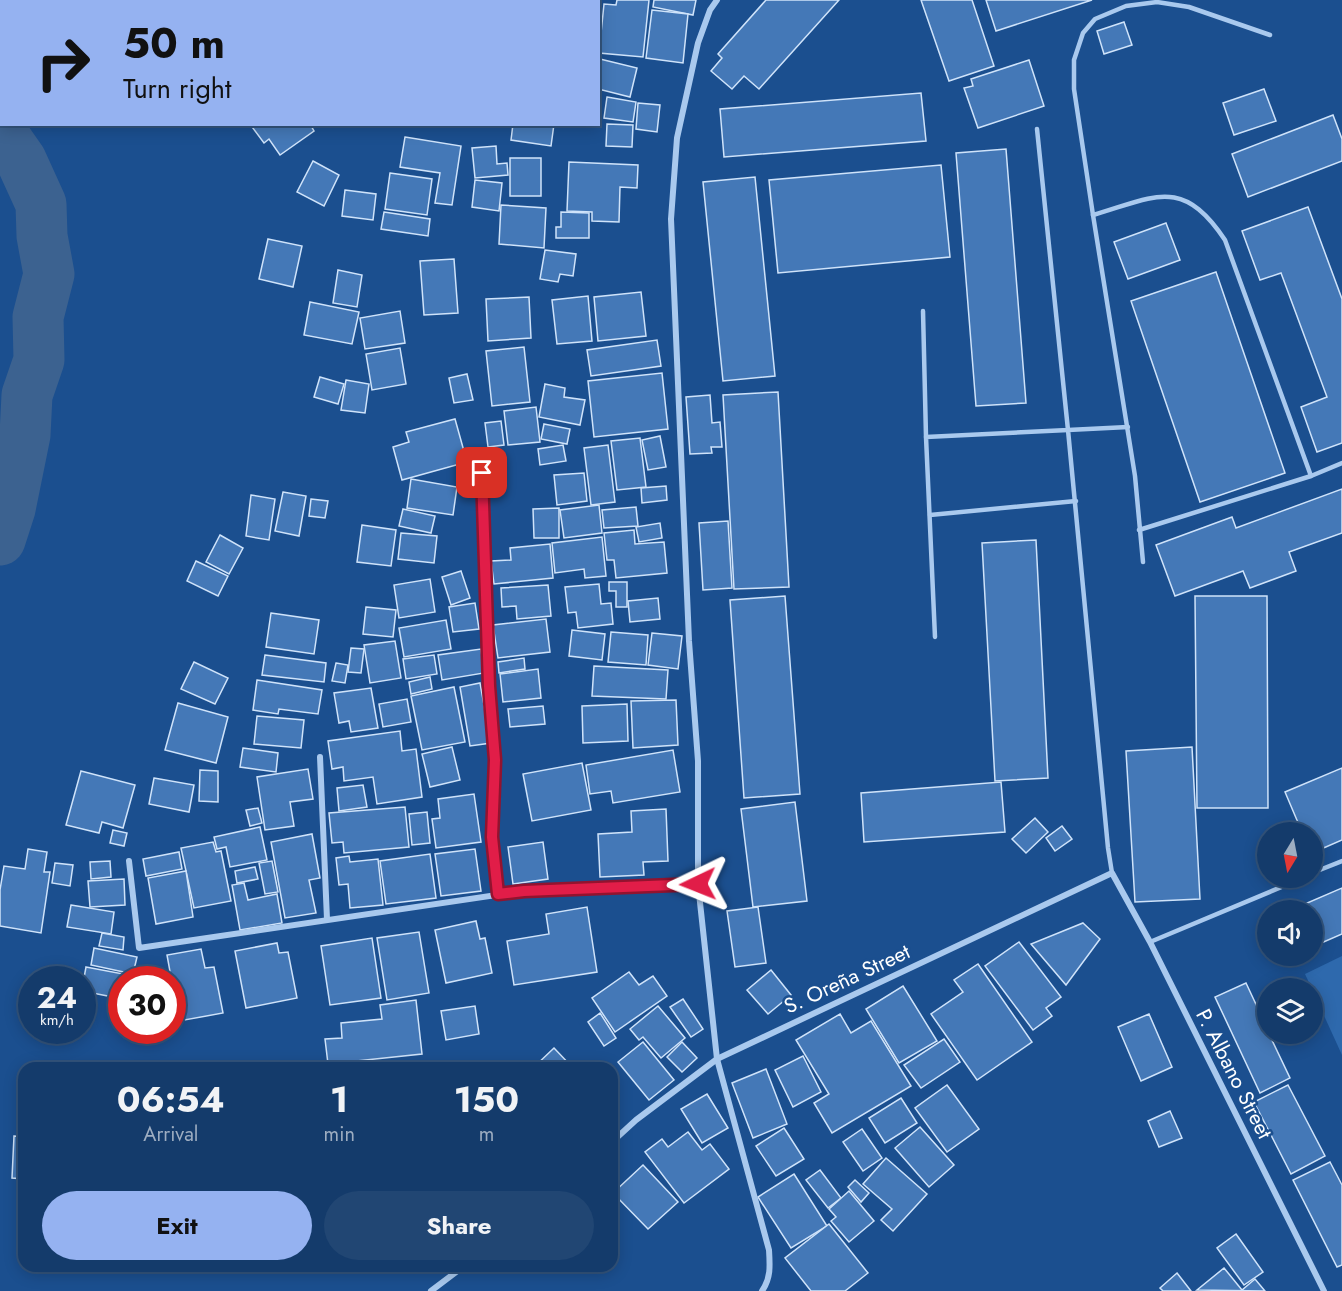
<!DOCTYPE html>
<meta charset="utf-8">
<style>
:root{--surface:#143b6b;--page:#214673;--text:#f1f3f6;--muted:#9dadc1;--line:#33557e;--accent:#95b2f1}
body{margin:0;font-family:Jost,sans-serif;background:var(--page);color:var(--text);height:100vh;display:flex;flex-direction:column;font-size:22px;white-space:nowrap}
*{box-sizing:border-box;margin:0}
p{font-size:20px;color:var(--muted)}
.icon{flex:none;width:33px;height:33px;fill:none;stroke:currentColor;stroke-width:2;stroke-linecap:round;stroke-linejoin:round}
.map{position:relative;flex:1;overflow:hidden}
.details{position:absolute;left:18px;top:1062px;width:600px;height:210px;display:flex;flex-direction:column;background:var(--surface);border-radius:18px;box-shadow:0 3px 15px #0003,0 0 0 2px var(--line)}
.details>*{flex:none}
.guide{position:absolute;left:0px;top:0px;width:600px;height:126px;box-shadow:0 3px 15px #0003,0 0 0 2px var(--line);background:#95b2f1;color:#111;overflow:hidden}
.needle{width:39px;rotate:190deg}
.fabs{position:absolute;left:1257px;top:822px;display:grid;gap:12px}
.fabs a{display:grid;place-items:center;width:66px;height:66px;border-radius:50%;background:var(--surface);box-shadow:0 3px 15px #0003,0 0 0 2px var(--line);font-size:30px}
.speed{position:absolute;left:18px;top:966px;display:flex;gap:12px;font-size:30px;font-weight:700;text-align:center}
.speed>*{display:grid;place-content:center;width:78px;height:78px;border-radius:50%;background:var(--surface);box-shadow:0 3px 15px #0003,0 0 0 2px var(--line);line-height:1}
.speed small{font-size:15px;font-weight:400}
.speed .limit{border:9px solid #d22;background:#fff;color:#111}
.pin{position:absolute;display:grid;place-items:center;width:51px;height:51px;color:#fff;margin:-26px;border-radius:12px;box-shadow:0 3px 9px #0006}
.me{position:absolute;width:66px;margin:-33px;rotate:268deg;stroke-linejoin:round;filter:drop-shadow(0 0 4px #0008)}
.turn{display:flex;align-items:center;gap:21px;height:126px;padding:0 24px;font-size:27px}
.turn .icon{width:78px;height:78px;stroke-width:2.5}
.turn b{display:block;font-size:42px;line-height:51px}
.eta{display:flex;justify-content:space-evenly;align-items:center;height:102px;text-align:center}
.eta b{font-size:36px;font-weight:700;line-height:42px}
.action{display:flex;gap:12px;margin-top:auto;padding:12px 24px}
.action a{flex:1;height:69px;border-radius:36px;background:var(--accent);color:#111;font-size:24px;font-weight:700;line-height:69px;text-align:center}
.action a+a{background:var(--page);color:var(--text)}
.map>svg:first-child{display:block}
.green{fill:#2e69ad}
.lines{fill:none;stroke-linecap:round;stroke-linejoin:round}
.river{stroke:#3c6290;stroke-width:51}
.building{fill:#4478b7;stroke:#cfe3fa;stroke-width:1.5}
.lane{stroke:#a9c9ee;stroke-width:4.5}
.street{stroke:#a9c9ee;stroke-width:6}
.route-casing{stroke:#92132f;stroke-width:15}
.route{stroke:#e11d48;stroke-width:10}
.labels{text-anchor:middle;dominant-baseline:central;stroke-width:5;stroke-linejoin:round;paint-order:stroke}
.street-label{font-size:21px;fill:#fff;stroke:#1b4f8f}
</style>
<div class="map">
<svg width="1342" height="1291" viewBox="0 0 1342 1291">
<rect width="100%" height="100%" fill="#1b4f8f"/>
<!-- green -->
<polygon class="green" points="1342,956 1342,1055 1305,974"/>
<g class="lines">
<!-- river -->
<polyline class="river" points="0,130 21,160 41,204 42,236 49,274 38,317 39,360 27,395 25,435 10,509 0,540"/>
</g>
<!-- building -->
<g class="building">
<polygon points="617,0 649,0 643,57 599,53 604,4 616,5"/>
<polygon points="654,0 696,0 693,15 653,7"/>
<polygon points="766,0 839,0 759,89 744,76 732,89 711,71 722,58 718,54"/>
<polygon points="921,0 972,0 994,66 949,81"/>
<polygon points="986,0 1092,0 996,31"/>
<polygon points="652,10 688,14 683,63 646,58"/>
<polygon points="1124,22 1132,45 1104,54 1097,31"/>
<polygon points="600,59 637,68 630,97 598,89"/>
<polygon points="1029,60 1044,106 978,128 964,88 973,86 971,79"/>
<polygon points="1264,89 1276,121 1234,135 1223,103"/>
<polygon points="921,93 926,141 724,157 720,109"/>
<polygon points="607,97 636,102 633,122 604,118"/>
<polygon points="638,103 660,105 657,132 636,129"/>
<polygon points="1333,115 1342,139 1342,161 1248,197 1232,154"/>
<polygon points="250,124 310,124 314,131 280,155 269,139 264,143"/>
<polygon points="513,124 554,124 551,146 511,140"/>
<polygon points="607,124 633,125 632,147 606,146"/>
<polygon points="405,137 461,146 452,205 435,203 440,173 400,167"/>
<polygon points="496,146 497,164 507,163 508,175 475,178 472,148"/>
<polygon points="1006,149 1026,403 976,406 956,153"/>
<rect x="510" y="158" width="31" height="38"/>
<polygon points="313,161 339,175 324,206 297,192"/>
<polygon points="569,162 638,165 637,188 620,187 619,222 592,221 592,212 567,211"/>
<polygon points="941,165 950,257 778,273 769,180"/>
<polygon points="390,173 432,179 427,215 385,209"/>
<polygon points="755,177 775,376 723,381 703,182"/>
<polygon points="475,180 502,183 499,211 472,207"/>
<polygon points="345,190 376,194 373,220 342,216"/>
<polygon points="501,205 546,208 544,248 499,244"/>
<polygon points="1308,207 1342,299 1342,443 1317,452 1301,407 1327,397 1281,273 1260,280 1242,231"/>
<polygon points="384,212 430,219 428,236 381,229"/>
<polygon points="561,212 589,213 589,238 556,238 556,227 561,227"/>
<polygon points="1166,223 1180,260 1128,279 1114,242"/>
<polygon points="268,239 302,246 293,287 259,279"/>
<polygon points="545,250 576,254 573,276 560,274 558,282 540,279"/>
<polygon points="454,259 458,313 424,315 420,261"/>
<polygon points="338,270 362,275 357,307 333,303"/>
<polygon points="1216,272 1285,473 1200,502 1131,301"/>
<polygon points="641,292 646,336 598,341 594,297"/>
<polygon points="588,296 592,341 557,344 552,300"/>
<polygon points="529,297 531,338 488,341 486,299"/>
<polygon points="310,302 359,312 352,344 304,335"/>
<polygon points="400,311 405,343 365,349 360,318"/>
<polygon points="657,340 661,366 591,376 587,350"/>
<polygon points="524,347 530,402 492,406 486,351"/>
<polygon points="400,348 406,384 372,390 366,354"/>
<polygon points="662,373 668,429 594,437 588,381"/>
<polygon points="467,374 473,400 454,403 449,378"/>
<polygon points="320,377 344,384 338,404 314,397"/>
<polygon points="346,380 369,384 365,413 341,410"/>
<polygon points="545,384 565,388 564,397 585,400 580,425 539,417"/>
<polygon points="778,392 789,587 734,589 723,395"/>
<polygon points="710,395 712,423 720,422 722,447 711,447 712,453 690,454 686,397"/>
<polygon points="536,407 540,442 508,445 504,411"/>
<polygon points="455,419 467,462 402,480 393,447 409,442 406,432"/>
<polygon points="501,421 504,445 488,447 485,423"/>
<polygon points="544,424 570,429 567,444 541,439"/>
<polygon points="660,436 666,467 648,470 642,440"/>
<polygon points="640,438 646,487 617,490 611,441"/>
<polygon points="563,445 566,461 540,465 538,449"/>
<polygon points="608,445 615,502 591,505 584,448"/>
<polygon points="584,473 587,501 557,505 554,475"/>
<polygon points="411,479 457,487 453,515 407,508"/>
<polygon points="666,486 667,500 642,503 641,488"/>
<polygon points="1342,489 1342,533 1289,552 1296,571 1250,588 1243,571 1175,596 1156,545 1232,517 1236,528"/>
<polygon points="283,492 306,496 299,536 275,531"/>
<polygon points="251,495 275,499 269,540 246,536"/>
<polygon points="311,499 328,501 325,518 309,516"/>
<polygon points="599,505 602,533 564,538 560,510"/>
<polygon points="636,507 638,526 604,528 602,510"/>
<polygon points="559,508 559,538 534,538 533,509"/>
<polygon points="403,509 435,516 431,533 399,526"/>
<polygon points="728,521 732,588 703,590 699,523"/>
<polygon points="660,523 662,538 639,542 636,527"/>
<polygon points="362,525 396,530 391,566 357,562"/>
<polygon points="634,530 635,544 664,542 667,573 616,578 614,560 607,560 604,533"/>
<polygon points="401,533 437,536 434,563 398,559"/>
<polygon points="220,535 243,548 229,574 206,562"/>
<polygon points="602,537 606,576 585,578 584,569 555,573 552,543"/>
<polygon points="1036,540 1048,778 995,781 982,543"/>
<polygon points="550,544 553,578 494,584 491,561 511,560 510,548"/>
<polygon points="196,561 228,576 218,596 187,581"/>
<polygon points="461,571 470,598 451,605 442,577"/>
<polygon points="430,579 435,612 399,618 394,585"/>
<polygon points="609,582 627,582 627,607 616,607 616,591 609,591"/>
<polygon points="599,584 601,604 611,603 613,624 578,628 576,612 568,613 565,587"/>
<polygon points="548,585 551,616 517,619 516,606 502,607 501,588"/>
<polygon points="785,596 800,794 744,798 730,600"/>
<polygon points="1195,596 1267,596 1268,808 1197,808"/>
<polygon points="658,598 660,619 630,622 628,601"/>
<polygon points="475,603 479,629 453,632 449,607"/>
<polygon points="366,607 396,610 393,637 363,634"/>
<polygon points="271,613 319,620 314,654 266,647"/>
<polygon points="546,619 550,652 498,658 493,625"/>
<polygon points="446,620 451,649 404,657 399,628"/>
<polygon points="572,630 605,634 602,660 569,656"/>
<polygon points="611,632 648,635 646,665 608,662"/>
<polygon points="652,633 682,636 678,669 648,665"/>
<polygon points="395,641 401,678 370,683 364,645"/>
<polygon points="351,648 364,649 361,673 348,672"/>
<polygon points="481,649 484,673 442,680 438,655"/>
<polygon points="265,655 326,663 324,682 262,675"/>
<polygon points="434,655 437,674 406,679 403,659"/>
<polygon points="524,658 525,669 499,673 498,662"/>
<polygon points="194,662 228,678 215,704 181,689"/>
<polygon points="336,663 348,665 345,683 332,681"/>
<polygon points="594,666 668,670 666,699 592,696"/>
<polygon points="538,669 541,698 503,702 500,674"/>
<polygon points="430,677 432,689 411,694 409,682"/>
<polygon points="257,680 322,690 318,714 279,709 278,714 253,710"/>
<polygon points="480,683 491,743 470,746 460,687"/>
<polygon points="454,687 465,742 422,750 411,696"/>
<polygon points="371,688 378,728 351,732 349,721 339,723 334,693"/>
<polygon points="407,699 411,722 383,727 379,704"/>
<polygon points="676,700 678,745 633,748 631,701"/>
<polygon points="178,703 228,717 216,763 165,750"/>
<polygon points="627,704 628,741 583,743 582,706"/>
<polygon points="543,706 545,724 510,727 508,709"/>
<polygon points="257,716 304,720 301,748 254,744"/>
<polygon points="400,731 402,751 416,749 422,797 377,804 373,777 344,781 343,767 332,769 328,741"/>
<polygon points="452,747 460,780 430,787 422,754"/>
<polygon points="1192,747 1200,899 1135,902 1126,751"/>
<polygon points="243,748 278,753 276,772 240,767"/>
<polygon points="673,750 680,792 613,803 611,791 590,794 586,765"/>
<polygon points="582,763 591,810 532,821 523,774"/>
<polygon points="1342,768 1342,840 1312,853 1312,832 1302,832 1285,792"/>
<polygon points="308,769 313,799 290,802 294,826 265,830 257,777"/>
<polygon points="200,770 218,771 218,802 199,801"/>
<polygon points="81,771 135,785 123,828 102,822 99,833 66,825"/>
<polygon points="154,778 194,785 189,812 149,804"/>
<polygon points="1001,782 1005,832 864,842 861,793"/>
<polygon points="363,785 367,807 339,811 337,788"/>
<polygon points="474,794 481,842 436,848 432,819 440,818 438,799"/>
<polygon points="795,802 807,901 753,907 741,809"/>
<polygon points="405,807 409,847 344,853 343,842 332,843 329,813"/>
<polygon points="258,808 262,823 250,826 246,810"/>
<polygon points="666,809 668,861 643,862 644,875 600,877 598,834 632,832 631,811"/>
<polygon points="427,812 430,843 412,845 409,814"/>
<polygon points="1035,818 1048,832 1026,853 1012,839"/>
<polygon points="1062,826 1072,839 1055,851 1046,838"/>
<polygon points="260,827 267,860 230,867 226,847 217,849 214,837"/>
<polygon points="113,830 127,833 124,846 110,843"/>
<polygon points="312,834 320,878 309,880 316,913 285,918 271,842"/>
<polygon points="213,842 216,852 221,851 231,901 194,908 181,848"/>
<polygon points="543,842 548,879 513,884 508,847"/>
<polygon points="28,849 47,852 44,872 50,872 41,933 0,926 0,890 4,866 25,869"/>
<polygon points="475,849 481,891 441,896 435,854"/>
<polygon points="179,852 182,869 146,876 143,859"/>
<polygon points="430,854 436,898 386,904 380,861"/>
<polygon points="349,856 350,862 378,859 383,905 350,908 348,884 339,885 336,858"/>
<polygon points="110,861 111,877 91,879 90,862"/>
<polygon points="272,861 278,892 265,894 259,863"/>
<polygon points="55,863 73,865 70,886 52,883"/>
<polygon points="255,867 258,879 237,883 235,871"/>
<polygon points="186,871 193,917 156,924 148,878"/>
<polygon points="124,879 125,905 90,907 88,881"/>
<polygon points="244,883 248,900 277,894 282,923 240,930 232,885"/>
<polygon points="1342,888 1342,934 1312,947 1312,910 1291,910"/>
<polygon points="71,905 114,912 111,934 67,927"/>
<polygon points="587,907 597,972 514,985 507,941 549,934 546,914"/>
<polygon points="758,907 766,963 735,967 727,911"/>
<polygon points="476,921 480,939 485,938 492,973 446,983 435,930"/>
<polygon points="1083,923 1100,939 1066,985 1031,944"/>
<polygon points="419,932 429,993 387,1000 377,938"/>
<polygon points="102,933 124,937 123,950 99,946"/>
<polygon points="372,938 381,998 330,1005 321,946"/>
<polygon points="1019,942 1061,997 1046,1008 1052,1016 1033,1030 985,966"/>
<polygon points="277,943 279,953 288,952 297,998 246,1008 235,951"/>
<polygon points="94,948 137,957 133,974 91,965"/>
<polygon points="201,949 205,968 214,967 223,1013 179,1021 167,955"/>
<polygon points="978,964 1032,1042 977,1080 931,1014 963,992 954,980"/>
<polygon points="86,967 134,976 133,980 122,980 122,989 120,988 118,998 82,991 82,980 75,980 76,977 84,978"/>
<polygon points="771,970 791,995 768,1014 747,990"/>
<polygon points="629,972 639,985 653,976 667,996 615,1032 592,998"/>
<polygon points="1246,983 1268,1030 1268,1034 1269,1034 1290,1078 1260,1093 1215,997"/>
<polygon points="903,986 937,1041 899,1063 866,1009"/>
<polygon points="683,999 703,1029 691,1037 670,1007"/>
<polygon points="416,1000 422,1054 328,1064 325,1039 342,1038 341,1023 382,1019 380,1005"/>
<polygon points="475,1006 479,1034 446,1040 441,1011"/>
<polygon points="658,1006 685,1038 661,1058 643,1037 639,1040 630,1029"/>
<polygon points="600,1013 616,1038 604,1046 588,1022"/>
<polygon points="840,1014 851,1033 871,1021 911,1086 832,1133 814,1103 829,1094 796,1040"/>
<polygon points="1149,1014 1172,1067 1141,1081 1118,1027"/>
<polygon points="944,1039 960,1062 921,1088 904,1065"/>
<polygon points="643,1042 674,1080 649,1100 618,1062"/>
<polygon points="682,1042 697,1058 682,1072 667,1057"/>
<polygon points="554,1048 573,1068 533,1068"/>
<polygon points="803,1056 821,1092 793,1107 775,1070"/>
<polygon points="766,1069 787,1124 753,1138 732,1083"/>
<polygon points="947,1085 979,1129 947,1152 915,1108"/>
<polygon points="1288,1085 1325,1156 1291,1174 1254,1102"/>
<polygon points="707,1094 728,1128 702,1143 681,1109"/>
<polygon points="901,1098 917,1123 885,1143 869,1118"/>
<polygon points="1170,1111 1182,1138 1159,1147 1148,1121"/>
<polygon points="920,1127 954,1165 929,1187 895,1148"/>
<polygon points="784,1128 804,1159 776,1176 756,1146"/>
<polygon points="862,1129 882,1158 863,1171 843,1142"/>
<polygon points="688,1132 702,1150 710,1144 729,1169 684,1203 645,1152 662,1139 668,1147"/>
<polygon points="14,1136 24,1137 24,1179 12,1178"/>
<polygon points="886,1158 927,1194 893,1231 881,1220 892,1209 863,1184"/>
<polygon points="1330,1162 1342,1185 1342,1265 1337,1267 1293,1180"/>
<polygon points="643,1165 678,1202 648,1229 613,1193"/>
<polygon points="820,1170 841,1198 828,1208 806,1180"/>
<polygon points="794,1174 827,1226 791,1248 758,1197"/>
<polygon points="855,1180 869,1193 861,1202 848,1187"/>
<polygon points="849,1191 874,1221 849,1242 831,1221 836,1217 829,1209"/>
<polygon points="829,1224 868,1273 845,1291 811,1291 785,1258"/>
<polygon points="1236,1234 1263,1272 1244,1285 1217,1248"/>
<polygon points="1224,1268 1242,1290 1255,1279 1265,1291 1197,1290"/>
<polygon points="1177,1273 1191,1291 1163,1291 1160,1288"/>
</g>
<g class="lines">
<!-- lane -->
<g class="lane">
<path d="M1093 215C1155 197 1182 176 1225 240L1311 476"/>
<polyline points="923,311 926,437"/>
<polyline points="930,515 1076,501"/>
<polyline points="1139,530 1311,476 1342,463"/>
<polyline points="1143,562 1135,476 1093,215 1074,89 1074,60 1083,33 1095,19 1126,6 1157,2 1189,7 1270,35"/>
<polyline points="935,637 926,437 1068,430 1037,129"/>
<polyline points="1112,873 1108,848 1068,430 1128,427"/>
<polyline points="1312,873 1342,861"/>
<polyline points="1150,942 1303,878"/>
</g>
<!-- street -->
<g class="street">
<path d="M717 0 710 10 698 43 677 138 671 219 689 641 698 761V884L717 1059 769 1250C770 1266 771 1278 762 1291"/>
<polyline points="481,450 489,686 495,760 492,837 498,894"/>
<polyline points="320,757 327,919"/>
<polyline points="129,861 139,948 524,891 698,884"/>
<polyline points="612,1142 636,1120 717,1059 1112,873 1150,942 1324,1291"/>
<polyline points="431,1291 464,1266"/>
</g>
</g>
<g class="lines">
<!-- route casing -->
<g class="route-casing">
<polyline id="route" points="482,473 489,686 495,760 492,837 498,894 524,891 698,884"/>
</g>
<!-- route -->
<use href="#route" class="route"/>
</g>
<g class="labels">
<!-- street labels -->
<g class="street-label">
<text transform="translate(847 979) rotate(-25)">S. Oreña Street</text>
<text transform="translate(1234 1074) rotate(63)">P. Albano Street</text>
</g>
</g>
</svg>
<div class="fabs">
<a><svg class="needle" viewBox="-14 -14 28 28"><path d="M0-13l5 13h-10z" fill="#e53935"/><path d="M0 13l5-13h-10z" fill="#9dadc1"/></svg></a>
<a><svg class="icon" aria-label="sound" viewBox="0 0 24 24"><path d="M4 9h4l5-4v14l-5-4H4zM17 9q2 3 0 6"/></svg></a>
<a><svg class="icon" aria-label="layers" viewBox="0 0 24 24"><path d="M12 4l9 5-9 5-9-5zM3 14l9 5 9-5"/></svg></a>
</div>
<div class="speed"><div>24<small>km/h</small></div><div class="limit">30</div></div>
<div class="pin" style="left:482px;top:473px;background:#d93025"><svg class="icon" aria-label="arrive" viewBox="0 0 24 24"><path d="M6 21V4h12l-3 4 3 4H6"/></svg></div>
<svg class="me" style="left:698px;top:884px" viewBox="-20 -20 40 40"><path d="M0-17L14 15 0 8-14 15z" fill="#e11d48" stroke="#fff" stroke-width="4"/></svg>
<div class="guide">
<div class="turn"><svg class="icon" aria-label="right" viewBox="0 0 24 24"><path d="M7 20v-9h11M14 6l5 5-5 5"/></svg><div><b>50 m</b>Turn right</div></div>
</div>
<section class="details">
<div class="eta">
<div><b>06:54</b><p>Arrival</p></div>
<div><b>1</b><p>min</p></div>
<div><b>150</b><p>m</p></div>
</div>
<div class="action"><a>Exit</a><a>Share</a></div>
</section>
</div>
